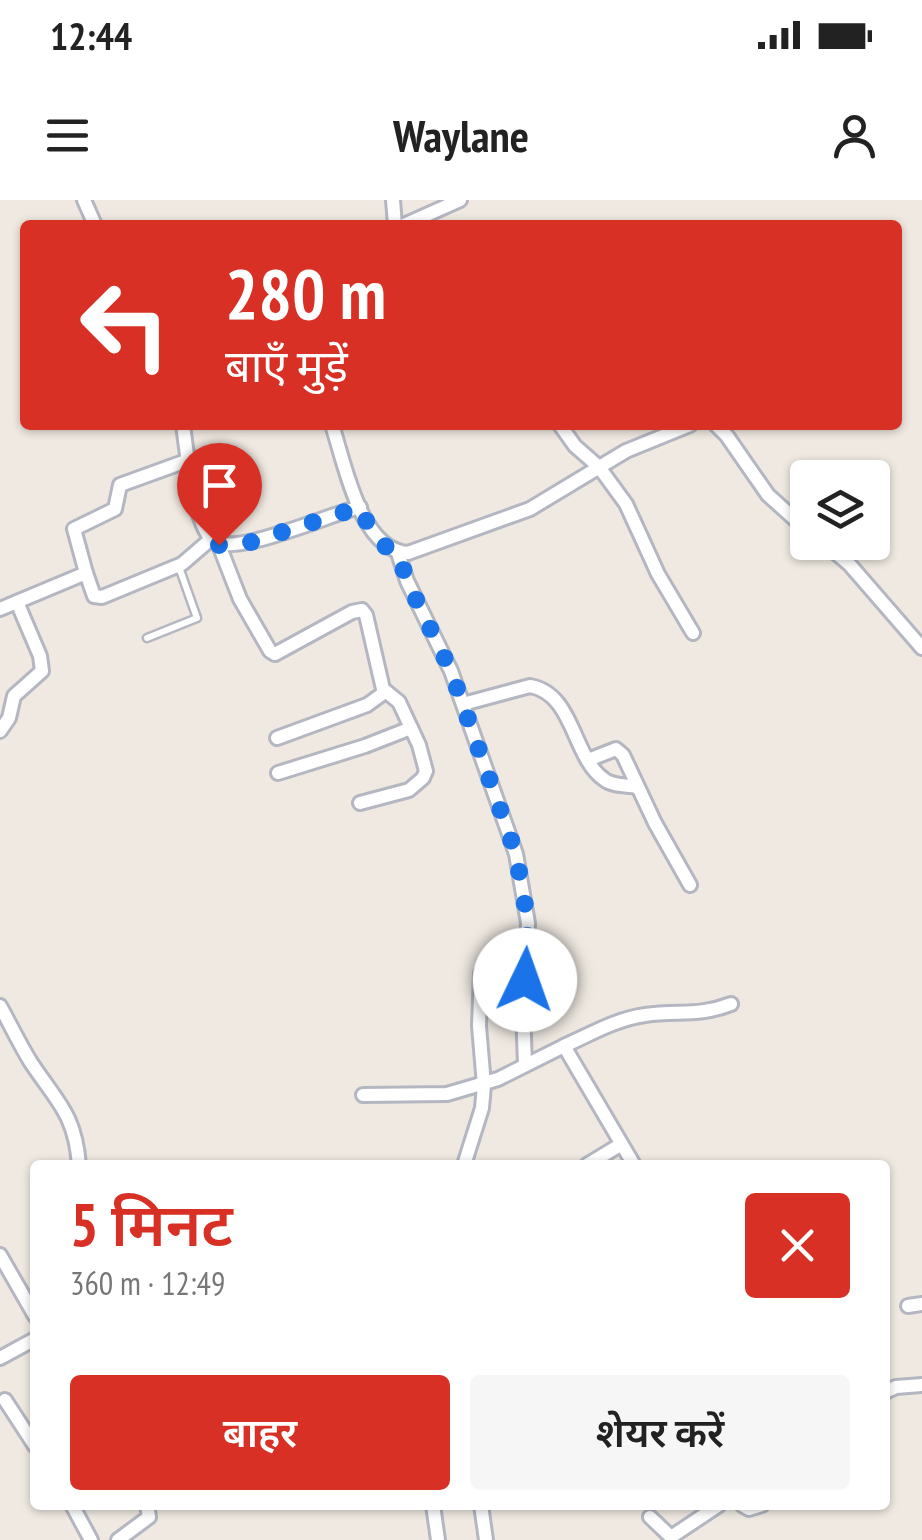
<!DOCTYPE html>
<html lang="hi">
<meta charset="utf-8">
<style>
:root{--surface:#fff;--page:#f6f6f6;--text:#222;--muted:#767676;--accent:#d93025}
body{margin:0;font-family:"PT Sans Narrow","Noto Sans Devanagari",sans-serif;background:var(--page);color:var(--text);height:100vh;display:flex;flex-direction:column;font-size:38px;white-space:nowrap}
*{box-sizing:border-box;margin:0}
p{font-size:32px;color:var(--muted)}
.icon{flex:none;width:55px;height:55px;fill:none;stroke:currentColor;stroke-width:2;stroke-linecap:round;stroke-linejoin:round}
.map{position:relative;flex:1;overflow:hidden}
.side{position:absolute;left:30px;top:960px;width:860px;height:350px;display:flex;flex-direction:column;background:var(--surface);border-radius:10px;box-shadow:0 2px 8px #0004}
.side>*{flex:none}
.guide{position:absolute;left:20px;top:20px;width:882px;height:210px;border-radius:10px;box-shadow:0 2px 8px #0004;background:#d93025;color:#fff;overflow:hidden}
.buttons{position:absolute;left:790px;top:260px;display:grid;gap:20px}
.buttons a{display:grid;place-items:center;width:100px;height:100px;border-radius:10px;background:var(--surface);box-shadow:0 2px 8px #0004;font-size:50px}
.pin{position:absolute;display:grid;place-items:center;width:85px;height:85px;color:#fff;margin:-102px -42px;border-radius:50% 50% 50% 0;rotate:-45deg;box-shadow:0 0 10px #0007}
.pin .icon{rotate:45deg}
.me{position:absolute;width:110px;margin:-55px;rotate:3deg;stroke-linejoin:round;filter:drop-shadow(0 0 8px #0008)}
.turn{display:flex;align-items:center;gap:35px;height:210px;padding:0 40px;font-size:45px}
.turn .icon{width:130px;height:130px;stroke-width:2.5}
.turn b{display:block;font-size:70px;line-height:85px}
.round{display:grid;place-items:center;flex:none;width:105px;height:105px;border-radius:10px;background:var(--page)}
.headline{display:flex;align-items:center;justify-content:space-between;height:170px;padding:0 40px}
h1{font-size:60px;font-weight:600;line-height:75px;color:var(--accent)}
.primary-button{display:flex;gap:20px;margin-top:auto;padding:20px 40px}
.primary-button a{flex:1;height:115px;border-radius:10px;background:var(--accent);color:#fff;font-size:40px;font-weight:600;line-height:115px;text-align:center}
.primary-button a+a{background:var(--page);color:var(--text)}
.status{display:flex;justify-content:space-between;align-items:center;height:70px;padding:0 50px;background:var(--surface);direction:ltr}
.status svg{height:28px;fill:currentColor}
header{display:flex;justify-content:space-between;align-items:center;height:130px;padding:0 40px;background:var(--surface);font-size:45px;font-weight:600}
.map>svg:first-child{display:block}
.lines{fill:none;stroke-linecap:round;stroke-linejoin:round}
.lane-casing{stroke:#b4b7c1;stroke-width:11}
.street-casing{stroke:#b4b7c1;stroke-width:18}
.lane{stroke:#fff;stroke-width:6}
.street{stroke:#fff;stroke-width:12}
.route{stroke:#1a73e8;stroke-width:18;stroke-dasharray:0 32.4}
</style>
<div class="status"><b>12:44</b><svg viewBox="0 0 49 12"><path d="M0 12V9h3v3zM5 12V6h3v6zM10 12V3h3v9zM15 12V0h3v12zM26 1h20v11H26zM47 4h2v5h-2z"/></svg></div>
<header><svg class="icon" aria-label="menu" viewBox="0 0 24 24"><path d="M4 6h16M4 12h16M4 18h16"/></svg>Waylane<svg class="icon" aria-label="person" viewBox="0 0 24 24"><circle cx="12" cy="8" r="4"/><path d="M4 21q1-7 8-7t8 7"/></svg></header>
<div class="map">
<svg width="922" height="1340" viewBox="0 0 922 1340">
<rect width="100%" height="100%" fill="#efe9e1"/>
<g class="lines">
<!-- lane casing -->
<g class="lane-casing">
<polyline id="lane" points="147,438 197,418 179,367"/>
</g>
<!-- street casing -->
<g class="street-casing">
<g id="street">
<polyline points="84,0 95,25"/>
<polyline points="393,0 395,25"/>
<polyline points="404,25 460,0"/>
<path d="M183 225C187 253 193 318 211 339 229 360 332 313 360 307"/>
<path d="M332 225C345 264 360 350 408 353L530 309 626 251 690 225"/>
<polyline points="560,225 575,246 599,267 626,304 658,374 693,433"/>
<polyline points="716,225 727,236 768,295 808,331"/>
<polyline points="823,342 850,365 922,448"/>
<polyline points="219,345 240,399 270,451 275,454 352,412 362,410 366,415 383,489 399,502 419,545 426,571 423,578 409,590 360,603"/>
<polyline points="398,353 407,381 451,471 516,654 528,723 523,809 525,865"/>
<polyline points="86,373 74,329 115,309 120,285 189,260"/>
<polyline points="0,409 86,373 94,396 102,397 182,364 211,339"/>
<path d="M463 504 530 486C575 494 572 558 605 580 613 586 627 585 637 587"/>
<polyline points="0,531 9,518 14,496 42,471 40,456 17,402"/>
<polyline points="277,538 367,505 385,492"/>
<polyline points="588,560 616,549 623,555 655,623 690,685"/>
<polyline points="278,573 365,546 411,528"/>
<path d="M0 806C10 824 19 843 30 861 56 901 75 913 79 965"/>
<path d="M564 846C591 834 616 819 645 815 679 810 697 817 731 804"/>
<polyline points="363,895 447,894 498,879 564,846 634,965"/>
<polyline points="464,965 482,908 484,885 479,826 481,773"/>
<polyline points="587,965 620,945"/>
<polyline points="0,1055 35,1116"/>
<polyline points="908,1106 922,1104"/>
<polyline points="0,1158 35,1139"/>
<polyline points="885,1192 896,1187 922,1185"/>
<polyline points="5,1200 35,1246"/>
<polyline points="72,1305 91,1340"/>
<polyline points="433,1305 438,1340"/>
<polyline points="481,1305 486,1340"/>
<polyline points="742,1305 749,1309 762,1305"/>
<polyline points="650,1317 671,1337 719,1305"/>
<polyline points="118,1340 149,1317 147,1305"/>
</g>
</g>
<!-- lane -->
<use href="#lane" class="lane"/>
<!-- street -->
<use href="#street" class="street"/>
</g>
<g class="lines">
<!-- route -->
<path class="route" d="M219 345 245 344 360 307C369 327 376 346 398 352L407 381 451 471 516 654 528 722 525 780"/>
</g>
</svg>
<div class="buttons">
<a><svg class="icon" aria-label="layers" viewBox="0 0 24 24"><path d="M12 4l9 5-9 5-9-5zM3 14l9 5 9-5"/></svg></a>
</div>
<div class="pin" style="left:219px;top:345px;background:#d93025"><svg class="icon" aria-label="arrive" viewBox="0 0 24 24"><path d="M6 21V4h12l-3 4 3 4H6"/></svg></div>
<svg class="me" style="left:525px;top:780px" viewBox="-20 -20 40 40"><circle r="19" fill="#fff"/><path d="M0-13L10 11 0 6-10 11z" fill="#1a73e8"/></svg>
<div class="guide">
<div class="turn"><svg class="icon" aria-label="left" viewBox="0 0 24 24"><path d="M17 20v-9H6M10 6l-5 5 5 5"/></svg><div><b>280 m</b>बाएँ मुड़ें</div></div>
</div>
<section class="side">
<div class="headline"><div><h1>5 मिनट</h1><p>360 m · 12:49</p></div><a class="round" style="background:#d93025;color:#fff"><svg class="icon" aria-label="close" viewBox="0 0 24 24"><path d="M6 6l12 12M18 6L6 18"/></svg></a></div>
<div class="primary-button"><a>बाहर</a><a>शेयर करें</a></div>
</section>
</div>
